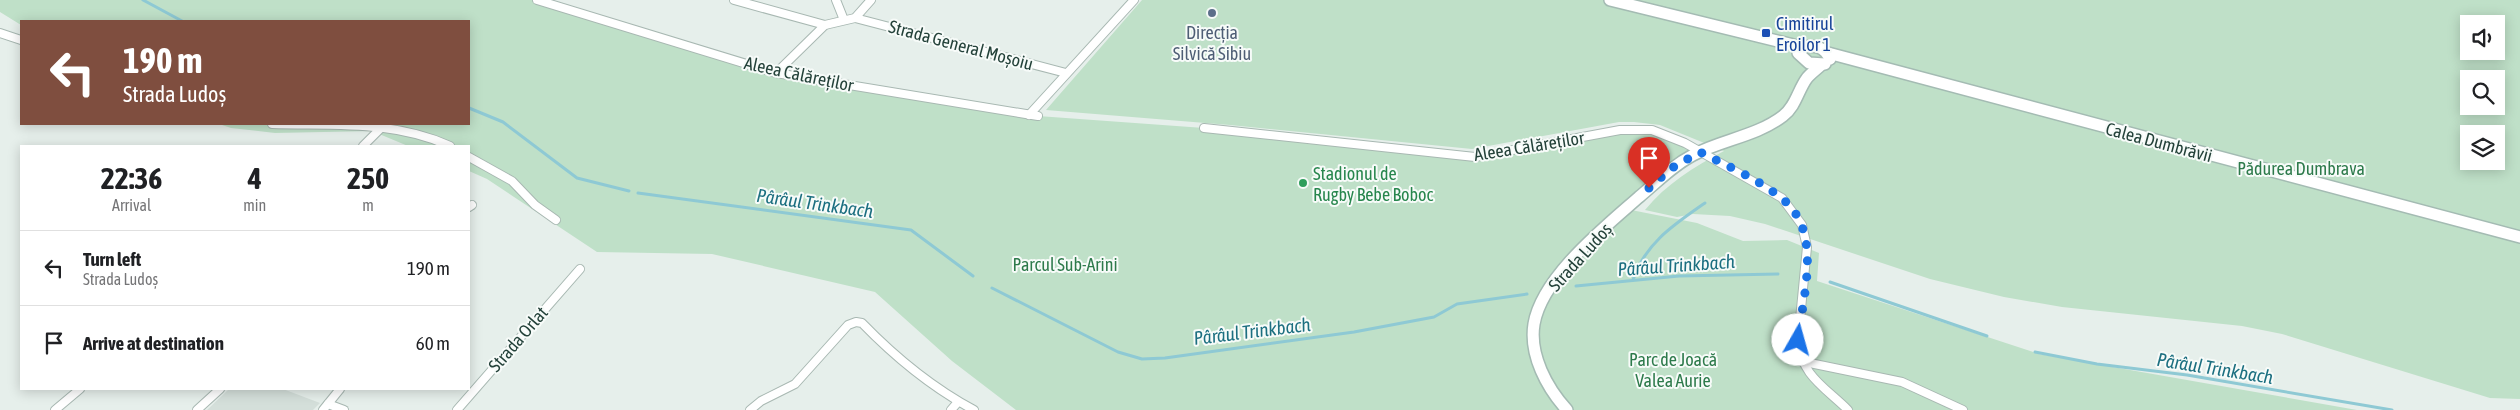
<!DOCTYPE html>
<meta charset="utf-8">
<style>
:root{--surface:#fff;--page:#f2f2f2;--text:#202124;--muted:#757577;--line:#e0e0e0}
body{margin:0;font-family:"Asap Condensed",sans-serif;background:var(--page);color:var(--text);height:100vh;display:flex;flex-direction:column;font-size:19px;white-space:nowrap}
*{box-sizing:border-box;margin:0}
p{font-size:16px;color:var(--muted)}
.icon{flex:none;width:28px;height:28px;fill:none;stroke:currentColor;stroke-width:2;stroke-linecap:round;stroke-linejoin:round}
.map{position:relative;flex:1;overflow:hidden}
.drawer{position:absolute;left:20px;top:145px;width:450px;height:245px;display:flex;flex-direction:column;background:var(--surface);border-radius:0px;box-shadow:0 2px 12px #0003}
.drawer>*{flex:none}
.top-card{position:absolute;left:20px;top:20px;width:450px;height:105px;border-radius:0px;box-shadow:0 2px 12px #0003;background:#7f4e3f;color:#fff;overflow:hidden}
.buttons{position:absolute;left:2460px;top:15px;display:grid;gap:10px}
.buttons a{display:grid;place-items:center;width:45px;height:45px;border-radius:0px;background:var(--surface);box-shadow:0 2px 12px #0003;font-size:25px}
.pin{position:absolute;display:grid;place-items:center;width:42px;height:42px;color:#fff;margin:-51px -21px;border-radius:50% 50% 50% 0;rotate:-45deg;box-shadow:0 0 5px #0007}
.pin .icon{rotate:45deg}
.me{position:absolute;width:55px;margin:-28px;rotate:7deg;stroke-linejoin:round;filter:drop-shadow(0 0 4px #0008)}
.turn{display:flex;align-items:center;gap:18px;height:105px;padding:0 20px;font-size:22px}
.turn .icon{width:65px;height:65px;stroke-width:2.5}
.turn b{display:block;font-size:35px;line-height:42px}
.eta{display:flex;justify-content:space-evenly;align-items:center;height:85px;text-align:center}
.eta b{font-size:30px;font-weight:700;line-height:35px}
ul{padding:0;list-style:none}
li{display:flex;align-items:center;gap:15px;height:75px;padding:0 20px;border-top:1px solid var(--line)}
li div{flex:1}
li b{display:block;font-size:19px}
li em{font-style:normal}
.map>svg:first-child{display:block}
.built{fill:#d4dfda}
.green{fill:#bfe0c8;fill-rule:evenodd}
.lines{fill:none;stroke-linecap:round;stroke-linejoin:round}
.stream{stroke:#8ec9d4;stroke-width:3}
.street-casing{stroke:#a8b8b2;stroke-width:10}
.secondary-casing{stroke:#a4bbb3;stroke-width:14}
.street{stroke:#fff;stroke-width:8}
.secondary{stroke:#fff;stroke-width:11}
.route{stroke:#1a73e8;stroke-width:9;stroke-dasharray:0 16.2}
.service-dot{fill:#5c6f8a;stroke:#f7fbf9;stroke-width:2}
.transit-dot{fill:#1a4fb4;stroke:#f7fbf9;stroke-width:2}
.leisure-dot{fill:#2e9e5b;stroke:#f7fbf9;stroke-width:2}
.labels{text-anchor:middle;dominant-baseline:central;stroke-width:4;stroke-linejoin:round;paint-order:stroke}
.transit-label{font-size:18px;fill:#164399;stroke:#f7fbf9;text-anchor:start}
.service-label{font-size:18px;fill:#4e5e75;stroke:#f7fbf9}
.street-label{font-size:18px;fill:#24423a;stroke:#f7fbf9}
.park-label{font-size:18px;fill:#2d7a4b;stroke:#f7fbf9}
.leisure-label{font-size:18px;fill:#27864d;stroke:#f7fbf9;text-anchor:start}
.water-label{font-size:19px;font-style:italic;fill:#1c6f80;stroke:#f7fbf9}
</style>
<div class="map">
<svg width="2520" height="410" viewBox="0 0 2520 410">
<rect width="100%" height="100%" fill="#e6efeb"/>
<!-- built -->
<polygon class="built" points="229,389 283,389 320,403 313,410 207,410"/>
<!-- green -->
<g class="green">
<polygon points="0,0 537,0 776,73 1038,116 1204,128 1466,156 1643,129 1692,148 1626,209 1697,223 1743,241 1787,240 1819,253 1817,281 2039,354 2357,410 1016,410 952,361 875,292 712,254 597,252 487,179 469,171 469,146 408,146 372,131 275,133 231,128 219,124 469,124 469,21 21,21 21,25 0,12"/>
<path d="M1142 0H2520V399L2490 398 2282 334 2242 326 2062 307 2004 297 1930 279 1765 224 1730 216 1693 214 1677 217 1645 210C1666 184 1694 167 1724 151L1660 125 1634 122H1619L1472 149 1230 125 1046 110ZM2469 24H2496V51H2469ZM2469 79H2496V106H2469ZM2469 134H2496V161H2469Z"/>
</g>
<g class="lines">
<!-- stream -->
<g class="stream">
<polyline points="143,0 182,21"/>
<polyline points="469,108 503,122 577,178 629,191"/>
<polyline points="638,193 911,230 973,276"/>
<path d="M1633 280C1645 243 1675 224 1705 203"/>
<polyline points="1830,282 1987,336"/>
<polyline points="1576,286 1679,276 1778,274"/>
<polyline points="992,288 1118,352 1142,359 1165,358 1354,332 1434,317 1457,304 1527,294"/>
<polyline points="2035,352 2097,364 2187,375 2392,410"/>
</g>
<!-- street casing -->
<g class="street-casing">
<g id="street">
<polyline points="537,0 776,73 1038,116"/>
<polyline points="734,0 825,25"/>
<polyline points="836,0 844,20"/>
<polyline points="855,18 1066,73"/>
<polyline points="0,33 21,40"/>
<polyline points="776,73 825,25 855,18 871,0"/>
<polyline points="1029,115 1134,0"/>
<path d="M272 124C333 126 393 120 450 146"/>
<path d="M1204 128 1475 157 1620 130H1652L1685 143 1782 198 1802 225 1807 247 1798 340C1801 376 1825 387 1848 410"/>
<polyline points="363,146 382,127"/>
<polyline points="469,157 512,181 535,205 556,220"/>
<polyline points="469,207 472,205"/>
<polyline points="1800,361 1902,382 1963,410"/>
<polyline points="328,404 344,410"/>
<polyline points="55,410 80,389"/>
<polyline points="197,410 220,389"/>
<polyline points="323,410 340,389"/>
<polyline points="457,410 580,269"/>
<path d="M750 410 761 401 795 384 848 325 856 322 862 323C896 358 931 387 974 410"/>
<polyline points="951,410 958,402"/>
</g>
</g>
<!-- secondary casing -->
<g class="secondary-casing">
<g id="secondary">
<polyline points="1610,0 1802,47"/>
<path d="M1799 51 1802 47C1815 45 1824 46 1830 59"/>
<polyline points="1798,53 1809,63 1825,64"/>
<polyline points="1828,53 2520,237"/>
<path d="M1567 410C1547 388 1529 355 1534 324 1542 277 1605 227 1639 197 1657 182 1672 166 1693 155 1721 140 1757 136 1783 116 1796 106 1798 90 1807 78 1811 73 1817 69 1821 65"/>
</g>
</g>
<!-- street -->
<use href="#street" class="street"/>
<!-- secondary -->
<use href="#secondary" class="secondary"/>
</g>
<g class="lines">
<!-- route -->
<path class="route" d="M1649 188 1672 168 1700 152C1727 166 1756 178 1780 197 1824 230 1803 294 1798 340"/>
</g>
<!-- markers -->
<circle class="service-dot" cx="1212" cy="13" r="5"/>
<rect class="transit-dot" x="1761" y="28" width="10" height="10" rx="2.5"/>
<circle class="leisure-dot" cx="1303" cy="183" r="5"/>
<g class="labels">
<!-- transit labels -->
<g class="transit-label">
<text x="1776" y="23">Cimitirul<tspan x="1776" dy="21">Eroilor 1</tspan></text>
</g>
<!-- service labels -->
<g class="service-label">
<text x="1212" y="32">Direcția<tspan x="1212" dy="21">Silvică Sibiu</tspan></text>
</g>
<!-- street labels -->
<g class="street-label">
<text transform="translate(961 45) rotate(15)">Strada General Moșoiu</text>
<text transform="translate(799 74) rotate(12)">Aleea Călăreților</text>
<text transform="translate(2159 142) rotate(15)">Calea Dumbrăvii</text>
<text transform="translate(1529 146) rotate(-9)">Aleea Călăreților</text>
<text transform="translate(1580 257) rotate(-48)">Strada Ludoș</text>
<text transform="translate(518 339) rotate(-49)">Strada Orlat</text>
</g>
<!-- park labels -->
<g class="park-label">
<text x="2301" y="168">Pădurea Dumbrava</text>
<text x="1065" y="264">Parcul Sub-Arini</text>
<text x="1673" y="359">Parc de Joacă<tspan x="1673" dy="21">Valea Aurie</tspan></text>
</g>
<!-- leisure labels -->
<g class="leisure-label">
<text x="1313" y="173">Stadionul de<tspan x="1313" dy="21">Rugby Bebe Boboc</tspan></text>
</g>
<!-- water labels -->
<g class="water-label">
<text transform="translate(815 203) rotate(8)">Pârâul Trinkbach</text>
<text transform="translate(1676 265) rotate(-4)">Pârâul Trinkbach</text>
<text transform="translate(1252 331) rotate(-7)">Pârâul Trinkbach</text>
<text transform="translate(2215 368) rotate(9)">Pârâul Trinkbach</text>
</g>
</g>
</svg>
<div class="buttons">
<a><svg class="icon" aria-label="sound" viewBox="0 0 24 24"><path d="M4 9h4l5-4v14l-5-4H4zM17 9q2 3 0 6"/></svg></a>
<a><svg class="icon" aria-label="search" viewBox="0 0 24 24"><circle cx="10" cy="10" r="6"/><path d="M15 15l6 6"/></svg></a>
<a><svg class="icon" aria-label="layers" viewBox="0 0 24 24"><path d="M12 4l9 5-9 5-9-5zM3 14l9 5 9-5"/></svg></a>
</div>
<div class="pin" style="left:1649px;top:188px;background:#d93025"><svg class="icon" aria-label="arrive" viewBox="0 0 24 24"><path d="M6 21V4h12l-3 4 3 4H6"/></svg></div>
<svg class="me" style="left:1798px;top:340px" viewBox="-20 -20 40 40"><circle r="19" fill="#fff"/><path d="M0-13L10 11 0 6-10 11z" fill="#1a73e8"/></svg>
<div class="top-card">
<div class="turn"><svg class="icon" aria-label="left" viewBox="0 0 24 24"><path d="M17 20v-9H6M10 6l-5 5 5 5"/></svg><div><b>190 m</b>Strada Ludoș</div></div>
</div>
<section class="drawer">
<div class="eta">
<div><b>22:36</b><p>Arrival</p></div>
<div><b>4</b><p>min</p></div>
<div><b>250</b><p>m</p></div>
</div>
<ul>
<li><svg class="icon" aria-label="left" viewBox="0 0 24 24"><path d="M17 20v-9H6M10 6l-5 5 5 5"/></svg><div><b>Turn left</b><p>Strada Ludoș</p></div><em>190 m</em></li>
<li><svg class="icon" aria-label="arrive" viewBox="0 0 24 24"><path d="M6 21V4h12l-3 4 3 4H6"/></svg><div><b>Arrive at destination</b></div><em>60 m</em></li>
</ul>
</section>
</div>
